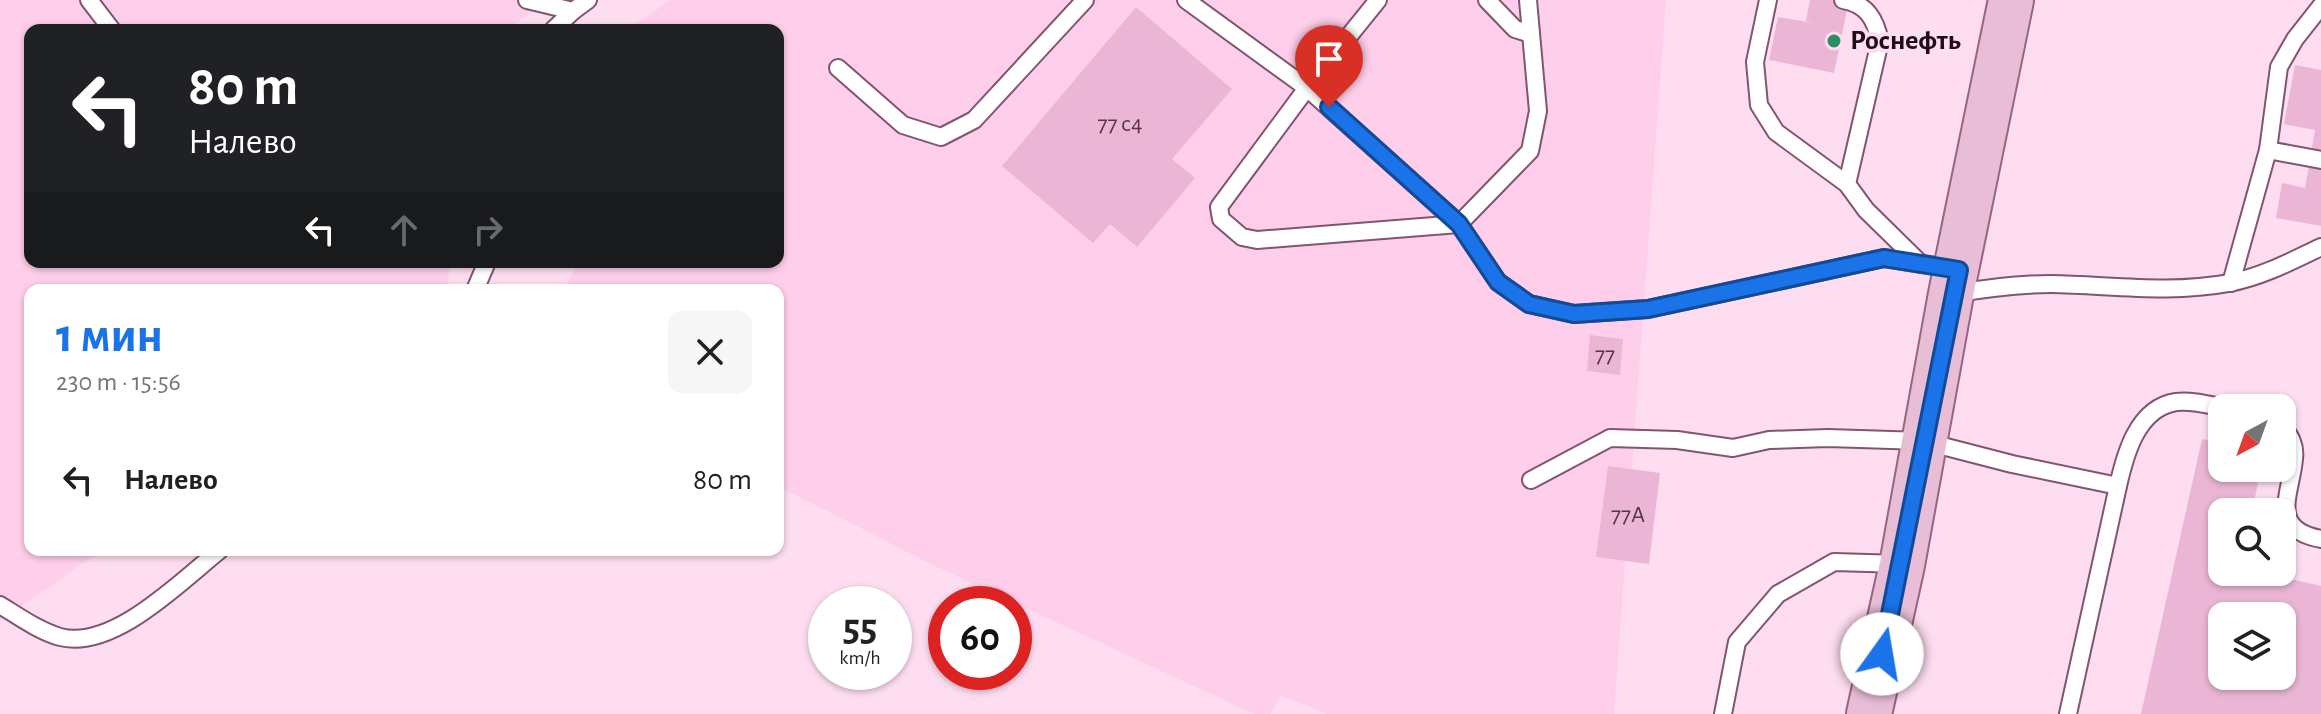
<!DOCTYPE html>
<html lang="ru">
<meta charset="utf-8">
<style>
:root{--surface:#fff;--page:#f6f6f6;--text:#202124;--muted:#757577;--accent:#1a73e8}
body{margin:0;font-family:"Alegreya Sans",sans-serif;background:var(--page);color:var(--text);height:100vh;display:flex;flex-direction:column;font-size:30px;white-space:nowrap}
*{box-sizing:border-box;margin:0}
p{font-size:26px;color:var(--muted)}
.icon{flex:none;width:44px;height:44px;fill:none;stroke:currentColor;stroke-width:2;stroke-linecap:round;stroke-linejoin:round}
.map{position:relative;flex:1;overflow:hidden}
.side{position:absolute;left:24px;top:284px;width:760px;height:272px;display:flex;flex-direction:column;background:var(--surface);border-radius:16px;box-shadow:0 2px 6px #0004}
.side>*{flex:none}
.hud{position:absolute;left:24px;top:24px;width:760px;height:244px;border-radius:16px;box-shadow:0 2px 6px #0004;background:#202124;color:#fff;overflow:hidden}
.needle{width:52px;rotate:221deg}
.controls{position:absolute;left:2208px;top:394px;display:grid;gap:16px}
.controls a{display:grid;place-items:center;width:88px;height:88px;border-radius:16px;background:var(--surface);box-shadow:0 2px 6px #0004;font-size:40px}
.speed{position:absolute;left:808px;top:586px;display:flex;gap:16px;font-size:40px;font-weight:700;text-align:center}
.speed>*{display:grid;place-content:center;width:104px;height:104px;border-radius:50%;background:var(--surface);box-shadow:0 2px 6px #0004;line-height:1}
.speed small{font-size:20px;font-weight:400}
.speed .limit{border:12px solid #d22;background:#fff;color:#111}
.pin{position:absolute;display:grid;place-items:center;width:68px;height:68px;color:#fff;margin:-82px -34px;border-radius:50% 50% 50% 0;rotate:-45deg;box-shadow:0 0 8px #0007}
.pin .icon{rotate:45deg}
.me{position:absolute;width:88px;margin:-44px;rotate:13deg;stroke-linejoin:round;filter:drop-shadow(0 0 6px #0008)}
.turn{display:flex;align-items:center;gap:28px;height:168px;padding:0 32px;font-size:36px}
.turn .icon{width:104px;height:104px;stroke-width:2.5}
.turn b{display:block;font-size:56px;line-height:68px}
.lanes{display:flex;align-items:center;height:76px;padding:0 32px;background:#0003;justify-content:center;gap:40px;direction:ltr}
.lanes .off{opacity:.35}
.round{display:grid;place-items:center;flex:none;width:84px;height:84px;border-radius:16px;background:var(--page)}
.overview{display:flex;align-items:center;justify-content:space-between;height:136px;padding:0 32px}
h1{font-size:48px;font-weight:700;line-height:60px;color:var(--accent)}
ul{padding:0;list-style:none}
li{display:flex;align-items:center;gap:24px;height:120px;padding:0 32px}
li div{flex:1}
li b{display:block;font-size:30px}
li em{font-style:normal}
.map>svg:first-child{display:block}
.built{fill:#ffceea}
.building{fill:#ebb6d5;fill-rule:evenodd}
.lines{fill:none;stroke-linecap:round;stroke-linejoin:round}
.lane-casing{stroke:#835471;stroke-width:20}
.primary-casing{stroke:#986384;stroke-width:48}
.lane{stroke:#fff;stroke-width:16}
.primary{stroke:#e8bed7;stroke-width:44}
.route-casing{stroke:#114b97;stroke-width:20}
.route{stroke:#1a73e8;stroke-width:14}
.poi-dot{fill:#2b8c65;stroke:#feddf0;stroke-width:3}
.labels{text-anchor:middle;dominant-baseline:central;stroke-width:8;stroke-linejoin:round;paint-order:stroke}
.number-label{font-size:24px;fill:#533748}
.poi-label{font-size:28px;font-weight:bold;fill:#200d19;stroke:#feddf0;text-anchor:start}
</style>
<div class="map">
<svg width="2321" height="714" viewBox="0 0 2321 714">
<rect width="100%" height="100%" fill="#feddf0"/>
<!-- built -->
<g class="built">
<polygon points="0,0 548,0 507,30 30,30 30,262 450,262 447,290 30,290 30,550 102,550 0,621"/>
<polygon points="670,0 1666,0 1614,714 1327,714 1280,695 1271,714 1254,714 933,565 778,486 778,290 564,290 578,262 778,262 778,30 628,30"/>
</g>
<!-- building -->
<g class="building">
<polygon points="1810,0 1849,0 1834,73 1769,60 1778,17 1814,23 1806,21"/>
<polygon points="1136,7 1232,89 1172,159 1195,178 1137,247 1110,224 1093,243 1002,166"/>
<polygon points="2295,65 2321,70 2321,226 2276,218 2282,183 2305,188 2315,130 2284,124"/>
<polygon points="1590,335 1623,339 1620,375 1587,371"/>
<path d="M2202 439 2222 444V468H2261L2252 512H2222V572H2259L2321 586V714H2141ZM2222 616H2282V676H2222Z"/>
<polygon points="1608,466 1660,473 1649,564 1596,557"/>
</g>
<g class="lines">
<!-- lane casing -->
<g class="lane-casing">
<g id="lane">
<polyline points="89,0 112,30"/>
<polyline points="527,0 573,11 588,0"/>
<polyline points="1186,0 1307,88 1459,224 1498,282 1529,304 1574,314 1648,309 1884,258 1955,269"/>
<polyline points="1378,0 1307,88 1219,207 1221,219 1242,237 1257,240 1459,224 1530,151 1538,111 1528,0"/>
<polyline points="1487,0 1515,29 1531,34"/>
<polyline points="1768,0 1755,62 1759,105 1776,132 1847,184 1866,210 1921,264"/>
<path d="M1843 0C1867 4 1875 19 1880 41L1847 184"/>
<polyline points="553,30 573,11"/>
<polyline points="838,68 903,125 941,137 974,120 1085,0"/>
<polyline points="2268,150 2321,160"/>
<polyline points="2231,283 2268,150 2279,67 2295,39 2321,6"/>
<polyline points="475,290 487,262"/>
<path d="M1953 294C1986 288 2018 284 2051 284 2111 285 2170 294 2229 283 2261 277 2292 261 2321 247"/>
<path d="M2282 425C2290 436 2296 445 2294 459 2291 494 2268 529 2321 539"/>
<polyline points="1531,480 1610,438 1677,440 1733,448 1769,440 1828,438 1923,441 2012,464 2118,486 2068,714"/>
<path d="M2118 486C2125 455 2137 408 2176 402 2192 400 2210 405 2226 408"/>
<path d="M0 605C18 616 39 631 60 637 113 651 181 581 220 550"/>
<polyline points="1723,714 1737,642 1778,594 1834,562 1901,564"/>
</g>
</g>
<!-- primary casing -->
<g class="primary-casing">
<polyline id="primary" points="1869,714 1902,565 1951,294 2011,0"/>
</g>
<!-- lane -->
<use href="#lane" class="lane"/>
<!-- primary -->
<use href="#primary" class="primary"/>
</g>
<g class="lines">
<!-- route casing -->
<g class="route-casing">
<polyline id="route" points="1329,107 1459,224 1498,282 1529,304 1574,314 1648,309 1884,258 1959,270 1882,654"/>
</g>
<!-- route -->
<use href="#route" class="route"/>
</g>
<!-- markers -->
<circle class="poi-dot" cx="1834" cy="41" r="8"/>
<g class="labels">
<!-- number labels -->
<g class="number-label">
<text x="1120" y="124">77 с4</text>
<text x="1605" y="355">77</text>
<text x="1628" y="515">77А</text>
</g>
<!-- poi labels -->
<g class="poi-label">
<text x="1850" y="41">Роснефть</text>
</g>
</g>
</svg>
<div class="controls">
<a><svg class="needle" viewBox="-14 -14 28 28"><path d="M0-13l5 13h-10z" fill="#e53935"/><path d="M0 13l5-13h-10z" fill="#757577"/></svg></a>
<a><svg class="icon" aria-label="search" viewBox="0 0 24 24"><circle cx="10" cy="10" r="6"/><path d="M15 15l6 6"/></svg></a>
<a><svg class="icon" aria-label="layers" viewBox="0 0 24 24"><path d="M12 4l9 5-9 5-9-5zM3 14l9 5 9-5"/></svg></a>
</div>
<div class="speed"><div>55<small>km/h</small></div><div class="limit">60</div></div>
<div class="pin" style="left:1329px;top:107px;background:#d93025"><svg class="icon" aria-label="arrive" viewBox="0 0 24 24"><path d="M6 21V4h12l-3 4 3 4H6"/></svg></div>
<svg class="me" style="left:1882px;top:654px" viewBox="-20 -20 40 40"><circle r="19" fill="#fff"/><path d="M0-13L10 11 0 6-10 11z" fill="#1a73e8"/></svg>
<div class="hud">
<div class="turn"><svg class="icon" aria-label="left" viewBox="0 0 24 24"><path d="M17 20v-9H6M10 6l-5 5 5 5"/></svg><div><b>80 m</b>Налево</div></div>
<div class="lanes"><svg class="icon" aria-label="left" viewBox="0 0 24 24"><path d="M17 20v-9H6M10 6l-5 5 5 5"/></svg><svg class="icon off" aria-label="ahead" viewBox="0 0 24 24"><path d="M12 20V5M6 11l6-6 6 6"/></svg><svg class="icon off" aria-label="right" viewBox="0 0 24 24"><path d="M7 20v-9h11M14 6l5 5-5 5"/></svg></div>
</div>
<section class="side">
<div class="overview"><div><h1>1 мин</h1><p>230 m · 15:56</p></div><a class="round"><svg class="icon" aria-label="close" viewBox="0 0 24 24"><path d="M6 6l12 12M18 6L6 18"/></svg></a></div>
<ul>
<li><svg class="icon" aria-label="left" viewBox="0 0 24 24"><path d="M17 20v-9H6M10 6l-5 5 5 5"/></svg><div><b>Налево</b></div><em>80 m</em></li>
</ul>
</section>
</div>
